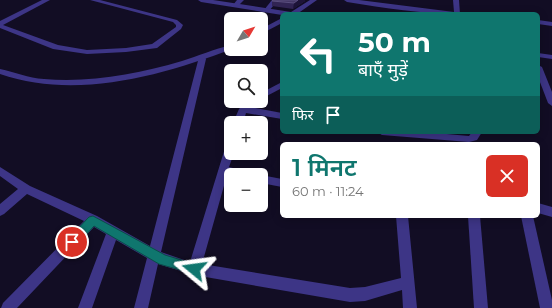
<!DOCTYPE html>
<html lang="hi">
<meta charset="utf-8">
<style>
:root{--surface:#fff;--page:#f2f2f2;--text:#222;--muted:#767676;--accent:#0f766e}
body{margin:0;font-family:Montserrat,"Noto Sans Devanagari",sans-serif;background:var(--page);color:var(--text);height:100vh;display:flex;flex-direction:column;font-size:15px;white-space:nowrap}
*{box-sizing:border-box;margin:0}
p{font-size:13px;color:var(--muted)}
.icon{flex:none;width:22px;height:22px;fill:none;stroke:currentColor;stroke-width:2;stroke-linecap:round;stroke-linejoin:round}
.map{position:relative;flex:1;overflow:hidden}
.details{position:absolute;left:280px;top:142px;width:260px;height:76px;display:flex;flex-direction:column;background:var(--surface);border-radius:6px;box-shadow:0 2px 10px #0003}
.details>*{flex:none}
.hud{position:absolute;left:280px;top:12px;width:260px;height:122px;border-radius:6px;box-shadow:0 2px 10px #0003;background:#0f766e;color:#fff;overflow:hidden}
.needle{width:26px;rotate:51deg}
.tools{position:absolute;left:224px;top:12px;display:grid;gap:8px}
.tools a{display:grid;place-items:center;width:44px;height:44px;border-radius:6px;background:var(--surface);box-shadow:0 2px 10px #0003;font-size:20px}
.pin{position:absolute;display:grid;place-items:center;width:34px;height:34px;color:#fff;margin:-17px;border:2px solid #fff;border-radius:50%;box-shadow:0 1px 4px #0007}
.me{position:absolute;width:44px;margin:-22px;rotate:286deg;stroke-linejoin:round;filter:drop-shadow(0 0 3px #0008)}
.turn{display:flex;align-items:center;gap:14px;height:84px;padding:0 12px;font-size:18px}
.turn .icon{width:52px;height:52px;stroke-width:2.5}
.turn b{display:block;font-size:28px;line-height:34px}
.then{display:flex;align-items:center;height:38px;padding:0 12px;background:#0003;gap:8px;font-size:15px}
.round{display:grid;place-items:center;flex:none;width:42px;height:42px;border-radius:6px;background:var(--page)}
.headline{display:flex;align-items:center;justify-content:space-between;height:68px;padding:0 12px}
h1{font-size:24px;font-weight:600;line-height:30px;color:var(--accent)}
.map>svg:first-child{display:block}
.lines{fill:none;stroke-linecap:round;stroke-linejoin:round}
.minor{fill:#3d3586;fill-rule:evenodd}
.tertiary{fill:#3d3586;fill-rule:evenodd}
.wall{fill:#312453}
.shaded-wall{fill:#1d1338}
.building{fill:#433665;stroke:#5a4e7e}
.route{fill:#0f766e;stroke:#0a4d48}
</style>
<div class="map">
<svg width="552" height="308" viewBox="0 0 552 308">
<rect width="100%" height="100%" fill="#120d24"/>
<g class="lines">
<!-- minor -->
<g class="minor">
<polygon points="42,0 50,0 3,25 58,45 87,50 126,48 152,44 176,27 176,25 173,22 90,0 100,0 177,20 183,25 181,29 157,48 126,52 87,54 53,49 0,28 0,21"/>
<polygon points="237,0 244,0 238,6 234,6 233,5"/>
<polygon points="272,0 278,0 269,11 265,11 264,10"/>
<path d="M344 0H359L454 12 453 0H459L460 14C422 14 385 8 347 2Z"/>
<polygon points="538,20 552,22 552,26 538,24"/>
<polygon points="538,53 552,55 552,59 538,57"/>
<polygon points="199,57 205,57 206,59 161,252 190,262 226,145 231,141 231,153 234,153 229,167 249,172 250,175 227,175 202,264 350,288 365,287 401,278 396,216 408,216 417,308 403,308 402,290 365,301 350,302 194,275 158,264 148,308 134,308 147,258 116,240 92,308 78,308 106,234 94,227 17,308 1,308 3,303 84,221 27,194 4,214 0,216 0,204 18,189 0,176 0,167 30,186 97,216 150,246"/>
<polygon points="538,65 542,67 552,92 552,106 548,103 538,77"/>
<polygon points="282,82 282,88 261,99 261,93"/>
<polygon points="247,101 256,101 250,107 282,113 282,119 246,113 243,123 233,123 239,109"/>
<polygon points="377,132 424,132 469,136 472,132 482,132 477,140 469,142 382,135"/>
<polygon points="261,175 282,179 282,187 261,183"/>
<polygon points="538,203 552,207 552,217 538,213"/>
<polygon points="468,216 480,216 488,308 474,308"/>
<polygon points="521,216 533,216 552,300 552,308 540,308"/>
</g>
<!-- tertiary -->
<g class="tertiary">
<polygon points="198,0 213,0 291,12 310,0 317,0 297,14 282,15 201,2"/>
<polygon points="282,18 282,23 261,34 261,29"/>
<path d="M231 45V49H232C161 76 75 100 0 74V69C15 72 28 78 44 79 90 83 138 74 182 61 198 56 214 49 231 45Z"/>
</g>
</g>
<!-- wall -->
<polygon class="wall" points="272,1 305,1 293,9 272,6"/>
<!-- shaded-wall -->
<polygon class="shaded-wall" points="298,0 305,0 305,1 293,9 294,3"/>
<!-- building -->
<polygon class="building" points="273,0 298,0 294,3 272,1"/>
<!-- route -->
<polygon class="route" points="93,216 165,255 198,265 200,269 198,273 194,274 159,264 94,226 76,246 72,247 68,246 66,242 68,239 89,217"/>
</svg>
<div class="tools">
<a><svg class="needle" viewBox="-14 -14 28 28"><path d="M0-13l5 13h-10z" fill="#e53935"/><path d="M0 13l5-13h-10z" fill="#767676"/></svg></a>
<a><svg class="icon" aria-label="search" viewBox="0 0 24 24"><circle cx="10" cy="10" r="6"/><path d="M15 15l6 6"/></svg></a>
<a>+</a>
<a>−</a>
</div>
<div class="pin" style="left:72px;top:242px;background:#d93025"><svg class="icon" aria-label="arrive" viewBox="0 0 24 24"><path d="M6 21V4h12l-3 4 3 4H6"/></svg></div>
<svg class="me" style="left:194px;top:269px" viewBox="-20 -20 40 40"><path d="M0-17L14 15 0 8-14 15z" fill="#0f766e" stroke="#fff" stroke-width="4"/></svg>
<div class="hud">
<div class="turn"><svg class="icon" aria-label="left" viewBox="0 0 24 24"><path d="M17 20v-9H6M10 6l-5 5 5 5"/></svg><div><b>50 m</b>बाएँ मुड़ें</div></div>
<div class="then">फिर<svg class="icon" aria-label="arrive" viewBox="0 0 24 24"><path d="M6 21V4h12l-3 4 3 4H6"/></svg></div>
</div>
<section class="details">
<div class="headline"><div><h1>1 मिनट</h1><p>60 m · 11:24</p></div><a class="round" style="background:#d93025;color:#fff"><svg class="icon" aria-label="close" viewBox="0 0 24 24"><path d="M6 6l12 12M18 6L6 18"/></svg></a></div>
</section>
</div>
